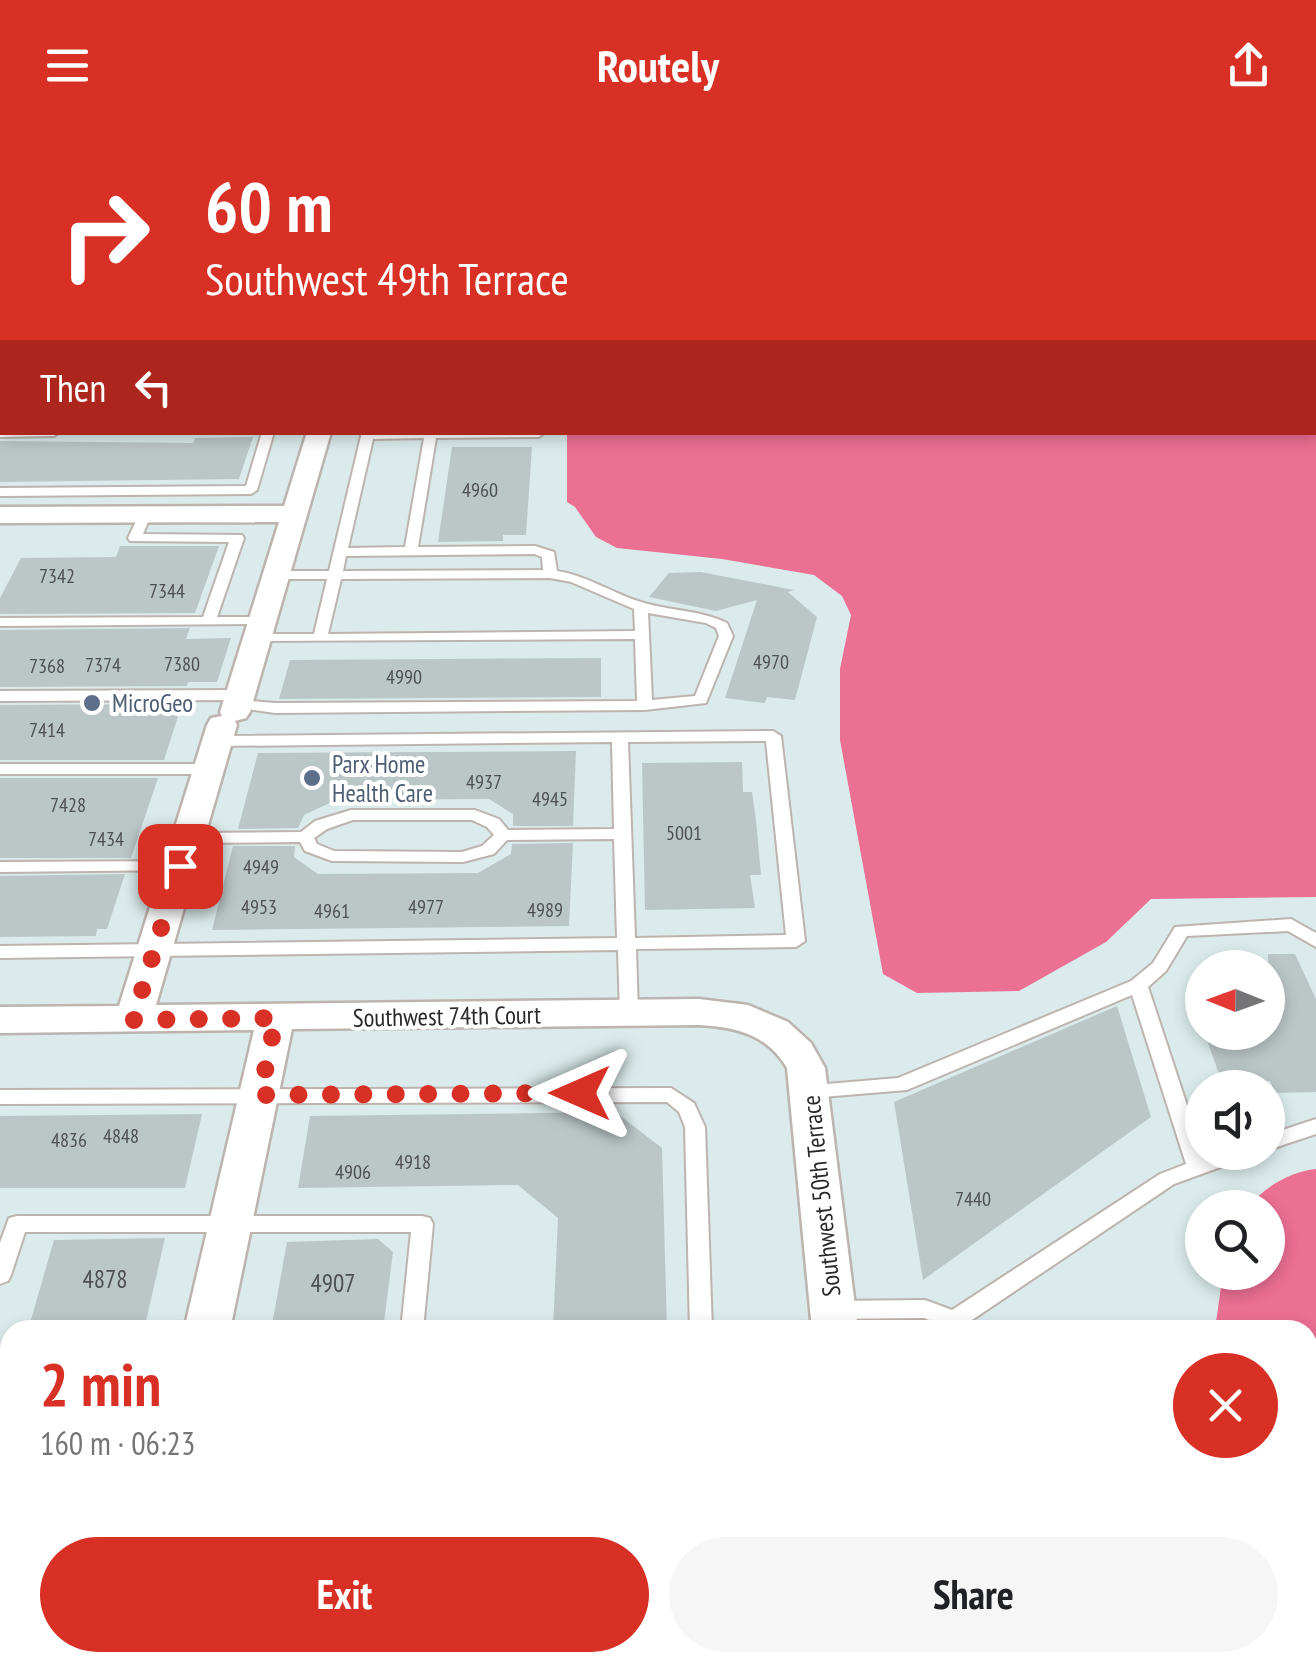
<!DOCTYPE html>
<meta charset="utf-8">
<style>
:root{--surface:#fff;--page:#f6f6f6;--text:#202124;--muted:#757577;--accent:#d93025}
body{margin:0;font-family:"PT Sans Narrow",sans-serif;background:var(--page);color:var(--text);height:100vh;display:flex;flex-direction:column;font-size:38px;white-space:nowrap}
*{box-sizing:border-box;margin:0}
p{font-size:32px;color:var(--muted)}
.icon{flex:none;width:55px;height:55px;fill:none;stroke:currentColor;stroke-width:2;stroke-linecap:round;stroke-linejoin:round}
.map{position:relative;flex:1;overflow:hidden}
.sheet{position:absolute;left:0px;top:1190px;width:1318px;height:352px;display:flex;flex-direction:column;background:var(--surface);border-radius:30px 30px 0 0;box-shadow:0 5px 15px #0003}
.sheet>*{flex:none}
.hud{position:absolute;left:0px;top:0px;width:1318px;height:305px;box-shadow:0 5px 15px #0003;background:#d93025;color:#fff;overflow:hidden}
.needle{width:65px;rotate:271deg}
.fabs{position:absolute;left:1185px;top:820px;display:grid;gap:20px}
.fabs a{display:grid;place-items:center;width:100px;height:100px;border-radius:50%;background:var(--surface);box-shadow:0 5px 15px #0003;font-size:50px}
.pin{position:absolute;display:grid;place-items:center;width:85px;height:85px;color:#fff;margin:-42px;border-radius:20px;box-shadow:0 5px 15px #0006}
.me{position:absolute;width:110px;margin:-55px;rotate:270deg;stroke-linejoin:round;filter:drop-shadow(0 0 8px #0008)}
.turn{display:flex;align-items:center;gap:35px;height:210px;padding:0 40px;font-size:45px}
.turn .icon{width:130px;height:130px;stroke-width:2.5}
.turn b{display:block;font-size:70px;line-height:85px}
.then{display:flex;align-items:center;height:95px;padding:0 40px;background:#0003;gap:20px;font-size:38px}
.round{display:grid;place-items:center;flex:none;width:105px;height:105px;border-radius:52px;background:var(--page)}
.summary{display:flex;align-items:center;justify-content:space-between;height:170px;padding:0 40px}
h1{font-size:60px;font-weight:700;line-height:75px;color:var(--accent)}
.primary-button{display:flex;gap:20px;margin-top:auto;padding:20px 40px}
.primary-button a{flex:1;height:115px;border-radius:60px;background:var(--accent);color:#fff;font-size:40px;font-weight:700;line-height:115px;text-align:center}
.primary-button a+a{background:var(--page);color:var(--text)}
header{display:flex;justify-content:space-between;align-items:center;height:130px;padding:0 40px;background:var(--accent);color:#fff;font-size:45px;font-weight:700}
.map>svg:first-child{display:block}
.water{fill:#ec6f94}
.building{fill:#bbc6c7}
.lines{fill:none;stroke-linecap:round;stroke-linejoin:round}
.service-casing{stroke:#bdb3af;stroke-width:4}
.minor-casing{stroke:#bdb3af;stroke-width:5}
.tertiary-casing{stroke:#bdb3af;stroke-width:5}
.service{fill:#fff;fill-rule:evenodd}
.minor{fill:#fff;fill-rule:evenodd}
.tertiary{fill:#fff;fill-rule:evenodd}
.rail{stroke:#b3a59e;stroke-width:10}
.route{stroke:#d93025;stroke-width:18;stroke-dasharray:0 32.4}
.service-dot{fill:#5c6f8a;stroke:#fff;stroke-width:4}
.labels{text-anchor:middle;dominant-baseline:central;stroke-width:8;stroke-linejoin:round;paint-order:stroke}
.number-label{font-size:20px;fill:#4e5050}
.service-label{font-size:25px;fill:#4e5e75;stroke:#fff;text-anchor:start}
.street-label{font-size:25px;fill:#292929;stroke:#fff}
.near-number-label{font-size:25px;fill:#4e5050}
</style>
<header><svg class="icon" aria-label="menu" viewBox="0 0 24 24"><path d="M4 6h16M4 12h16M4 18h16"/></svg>Routely<svg class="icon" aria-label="share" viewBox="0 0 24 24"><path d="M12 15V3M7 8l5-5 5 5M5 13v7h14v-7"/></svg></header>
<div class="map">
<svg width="1316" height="1541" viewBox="0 0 1316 1541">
<rect width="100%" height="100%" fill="#dbebeb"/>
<!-- water -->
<g class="water">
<polygon points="236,0 1254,0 1256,2 232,2"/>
<polygon points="1316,164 1316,767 1151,769 1106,812 1019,861 917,863 883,844 840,610 840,539 851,485 842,466 814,445 722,429 617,418 596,407 575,377 567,372 567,303 1315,302"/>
<path d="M1316 1039V1453H1308V1200H1210L1216 1192 1223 1143 1268 1142V1078L1248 1077C1263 1058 1291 1041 1316 1039Z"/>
</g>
<!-- building -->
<g class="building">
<polygon points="253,307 239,349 0,352 0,311 193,313 195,308"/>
<polygon points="452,317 532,317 526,405 503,405 503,411 438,412"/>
<polygon points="120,416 219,416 195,483 0,484 0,468 21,428 116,427"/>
<polygon points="701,442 794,460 788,462 817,487 795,570 767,567 765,573 725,568 757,470 716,481 649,467 669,443"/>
<polygon points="190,498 186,509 231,508 217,552 188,552 187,556 0,557 0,500"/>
<polygon points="601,528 601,567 279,569 290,530"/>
<polygon points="182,574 164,630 0,630 0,575"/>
<polygon points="576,621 573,696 513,696 513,684 489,669 336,670 304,685 298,698 238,699 258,623"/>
<polygon points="742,632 743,662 752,662 756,690 761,745 750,745 755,778 645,780 642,633"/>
<polygon points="0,648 158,648 131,728 0,728"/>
<polygon points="573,713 569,796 212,800 233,716 295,716 294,727 318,744 478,743 511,724 512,714"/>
<polygon points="125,744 107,799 97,799 96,806 0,807 0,746"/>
<polygon points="1268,824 1295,824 1316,869 1316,962 1275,963 1270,951 1222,952 1204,902 1268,902"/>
<polygon points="1117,876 1151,987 923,1150 894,972"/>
<polygon points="615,982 662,1018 667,1200 553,1200 558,1088 518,1055 298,1058 310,986"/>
<polygon points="202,984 185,1058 0,1058 0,986"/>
<polygon points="165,1108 144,1200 28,1200 54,1110"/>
<polygon points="378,1109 393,1122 383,1200 271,1200 287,1112"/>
</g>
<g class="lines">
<!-- service casing -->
<g class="service-casing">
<g id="service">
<polygon points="0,7 2,8 2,12 0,13"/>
<polygon points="0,21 2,22 2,26 0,27"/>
<rect x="0" y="51" width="2" height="6"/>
<rect x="0" y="65" width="2" height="6"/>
<rect x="0" y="97" width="2" height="6"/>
<rect x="0" y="187" width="2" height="6"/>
<rect x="0" y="244" width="2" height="10"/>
<polygon points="0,299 2,302 60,302 54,306 0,307"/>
<polygon points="262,302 274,302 257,360 251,364 0,366 0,358 246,356"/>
<path d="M362 302H545L539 307 436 308 418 417 535 416 554 422 557 441C590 446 616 466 648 474 674 481 703 481 727 493L733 506 706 573 645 580 275 583 233 577 230 574 238 570 0 571V561L241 560 249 565 239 570 275 573 637 571 635 509 253 511V505L258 504H314L327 449H277L270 445 277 441H329ZM424 308 405 417 348 418 373 309ZM534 424 542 427 543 440 343 441 346 426ZM550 448 571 452 634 479 635 501 328 504 341 449ZM648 483 706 493 716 498 719 506 695 566 652 570Z"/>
<polygon points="145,381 151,385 143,404 242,405 244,408 217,487 263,487 268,488 268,494 0,496 0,488 203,487 229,412 130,411 128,408 139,385"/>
<path d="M773 601 781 606 805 811 796 817 636 819 638 884 636 889 629 890 620 884 618 820 0 828V816L617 808 614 709 507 710 494 724 463 732 332 731 305 721 300 712 188 713 180 708 188 703 301 702 315 691 351 680H475L499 689 508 700 614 699 612 612 217 616 209 611 217 606ZM766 611 786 805 635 808 628 612ZM353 690H472L487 697 494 705 482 716 462 722 334 721 317 714 314 708 327 699Z"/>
<polygon points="0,634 209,634 217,639 209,644 0,644"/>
<polygon points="180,731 189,736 186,740 0,742 0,732"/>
<polygon points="1291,789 1316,803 1316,817 1288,801 1187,806 1166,841 1148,857 1204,1027 1218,1022 1251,1022 1248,1027 1174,1054 966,1194 967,1200 945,1200 944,1196 924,1188 833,1189 825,1186 822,1180 825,1174 833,1171 925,1170 952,1180 1160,1044 1186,1034 1132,865 907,960 810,968 803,966 800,961 803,956 898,948 1131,851 1153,833 1175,797"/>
<polygon points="671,958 694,973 705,997 712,1200 690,1200 685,997 679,982 667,972 0,974 0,960"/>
<polygon points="1316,989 1316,1004 1268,1020 1268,1005"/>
<polygon points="17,1086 422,1086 430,1088 433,1094 423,1200 401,1200 411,1102 25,1102 11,1145 8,1151 0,1154 0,1113 9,1088"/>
<polygon points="0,1312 10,1317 10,1344 0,1340"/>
<polygon points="0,1455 10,1461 10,1507 0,1502"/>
<polygon points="10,1529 10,1532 35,1532 36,1541 10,1541"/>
</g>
</g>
<!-- minor casing -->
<g class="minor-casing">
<g id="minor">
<rect x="1315" y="85" width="1" height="12"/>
<path d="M307 302H331L250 582 246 588 235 591 237 595 156 875 699 869 748 875 788 892 811 913 825 938 858 1200H812L787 938C767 904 735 897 699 895L292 899 230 1200H184L254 900 0 903V877L119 876 207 595 211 588 222 586 220 582 279 392 0 393V377L284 376Z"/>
<polygon points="311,1532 363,1532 364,1541 310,1541"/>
<polygon points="839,1532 892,1532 891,1541 837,1541"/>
</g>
</g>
<!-- tertiary casing -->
<g class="tertiary-casing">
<g id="tertiary">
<rect x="1315" y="104" width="1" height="16"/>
<polygon points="0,111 2,112 2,127 0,127"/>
</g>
</g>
<!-- service -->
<use href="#service" class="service"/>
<!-- minor -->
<use href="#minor" class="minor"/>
<!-- tertiary -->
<use href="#tertiary" class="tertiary"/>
<!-- rail -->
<g class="rail">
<polyline points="0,1379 10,1391"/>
<polyline points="129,1532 136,1541"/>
</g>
</g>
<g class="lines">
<!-- route -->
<polyline class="route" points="180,736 133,890 276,888 260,965 580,963"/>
</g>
<!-- markers -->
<g class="service-dot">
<circle cx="92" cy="573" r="10"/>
<circle cx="312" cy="648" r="10"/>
</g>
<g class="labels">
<!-- number labels -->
<g class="number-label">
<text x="480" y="360">4960</text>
<text x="57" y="446">7342</text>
<text x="167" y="461">7344</text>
<text x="771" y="532">4970</text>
<text x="182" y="534">7380</text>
<text x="103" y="535">7374</text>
<text x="47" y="536">7368</text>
<text x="404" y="547">4990</text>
<text x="47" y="600">7414</text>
<text x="484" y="652">4937</text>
<text x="550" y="669">4945</text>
<text x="68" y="675">7428</text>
<text x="684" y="703">5001</text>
<text x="106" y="709">7434</text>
<text x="261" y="737">4949</text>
<text x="259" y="777">4953</text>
<text x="426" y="777">4977</text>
<text x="545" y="780">4989</text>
<text x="332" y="781">4961</text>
<text x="121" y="1006">4848</text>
<text x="69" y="1010">4836</text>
<text x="413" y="1032">4918</text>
<text x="353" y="1042">4906</text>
<text x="973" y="1069">7440</text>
</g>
<!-- service labels -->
<g class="service-label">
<text x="112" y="573">MicroGeo</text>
<text x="332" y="634">Parx Home<tspan x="332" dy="29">Health Care</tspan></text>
</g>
<!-- street labels -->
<g class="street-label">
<text transform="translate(447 886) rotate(-1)">Southwest 74th Court</text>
<text transform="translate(821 1066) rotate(-96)">Southwest 50th Terrace</text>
</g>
<!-- near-number labels -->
<g class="near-number-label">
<text x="105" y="1149">4878</text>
<text x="333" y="1153">4907</text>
</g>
</g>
</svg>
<div class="fabs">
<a><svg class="needle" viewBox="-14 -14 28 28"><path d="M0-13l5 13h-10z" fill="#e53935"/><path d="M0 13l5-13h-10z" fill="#757577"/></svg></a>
<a><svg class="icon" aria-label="sound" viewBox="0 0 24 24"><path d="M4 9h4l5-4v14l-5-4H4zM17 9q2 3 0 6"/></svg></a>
<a><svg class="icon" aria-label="search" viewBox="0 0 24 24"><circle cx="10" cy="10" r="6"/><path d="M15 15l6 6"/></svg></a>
</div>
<div class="pin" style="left:180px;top:736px;background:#d93025"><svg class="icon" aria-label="arrive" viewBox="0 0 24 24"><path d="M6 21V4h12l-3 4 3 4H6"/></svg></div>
<svg class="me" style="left:580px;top:963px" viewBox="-20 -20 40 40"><path d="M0-17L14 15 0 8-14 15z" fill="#d93025" stroke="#fff" stroke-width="4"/></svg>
<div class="hud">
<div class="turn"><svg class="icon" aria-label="right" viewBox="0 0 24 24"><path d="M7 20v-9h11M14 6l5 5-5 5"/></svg><div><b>60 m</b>Southwest 49th Terrace</div></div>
<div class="then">Then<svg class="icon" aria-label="left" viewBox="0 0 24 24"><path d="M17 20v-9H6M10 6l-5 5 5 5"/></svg></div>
</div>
<section class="sheet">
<div class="summary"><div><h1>2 min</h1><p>160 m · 06:23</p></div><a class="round" style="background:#d93025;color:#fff"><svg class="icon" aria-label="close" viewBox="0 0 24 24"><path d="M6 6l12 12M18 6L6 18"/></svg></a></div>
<div class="primary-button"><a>Exit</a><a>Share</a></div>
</section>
</div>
